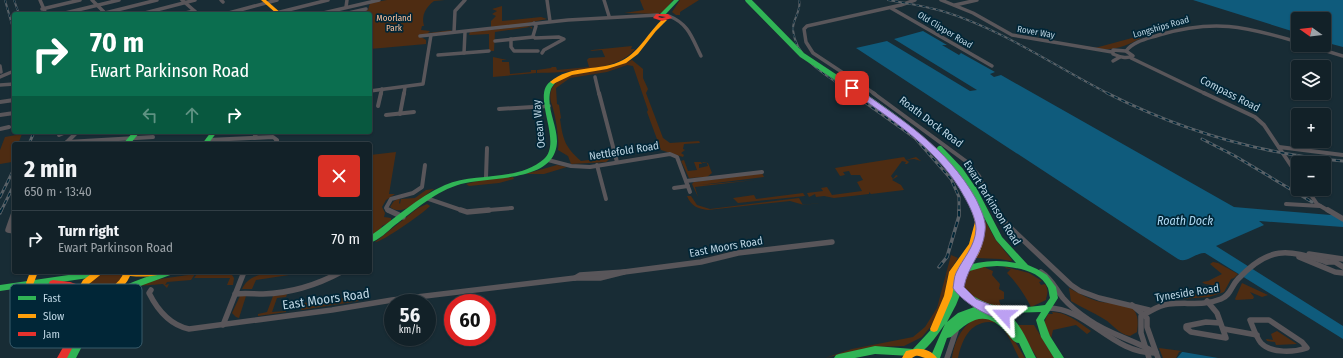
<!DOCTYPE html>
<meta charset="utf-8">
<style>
:root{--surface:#122128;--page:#1b2930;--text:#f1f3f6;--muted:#9ca3a8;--line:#313e45}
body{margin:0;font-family:"Fira Sans Condensed",sans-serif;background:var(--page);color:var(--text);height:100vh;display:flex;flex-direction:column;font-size:15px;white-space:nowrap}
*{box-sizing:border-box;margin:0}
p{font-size:13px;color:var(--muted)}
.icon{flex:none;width:22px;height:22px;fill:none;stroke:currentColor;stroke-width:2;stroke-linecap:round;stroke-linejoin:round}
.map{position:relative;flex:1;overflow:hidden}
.drawer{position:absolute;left:12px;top:142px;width:360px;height:132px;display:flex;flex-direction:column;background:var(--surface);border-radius:4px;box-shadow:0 1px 3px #0004,0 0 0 1px var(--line)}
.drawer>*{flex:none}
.top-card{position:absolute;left:12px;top:12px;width:360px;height:122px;border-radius:4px;box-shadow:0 1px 3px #0004,0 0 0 1px var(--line);background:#0b6e4f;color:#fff;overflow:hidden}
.needle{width:26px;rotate:284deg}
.fabs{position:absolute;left:1291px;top:12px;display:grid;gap:8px}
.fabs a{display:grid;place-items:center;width:40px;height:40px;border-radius:4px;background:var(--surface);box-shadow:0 1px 3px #0004,0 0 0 1px var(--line);font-size:20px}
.speed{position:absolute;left:384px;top:294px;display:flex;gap:8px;font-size:20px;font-weight:700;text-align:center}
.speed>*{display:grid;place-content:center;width:52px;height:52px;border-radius:50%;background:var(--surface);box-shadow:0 1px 3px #0004,0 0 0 1px var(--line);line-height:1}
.speed small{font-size:10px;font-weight:400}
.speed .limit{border:6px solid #d22;background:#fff;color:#111}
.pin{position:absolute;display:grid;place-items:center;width:34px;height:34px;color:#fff;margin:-17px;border-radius:8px;box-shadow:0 2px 6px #0006}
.me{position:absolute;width:44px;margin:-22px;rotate:294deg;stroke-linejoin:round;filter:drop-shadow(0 0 3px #0008)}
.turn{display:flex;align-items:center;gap:14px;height:84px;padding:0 12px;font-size:18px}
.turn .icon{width:52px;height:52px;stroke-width:2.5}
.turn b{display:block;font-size:28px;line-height:34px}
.lanes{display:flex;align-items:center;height:38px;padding:0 12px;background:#0003;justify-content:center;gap:20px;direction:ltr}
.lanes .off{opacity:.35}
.round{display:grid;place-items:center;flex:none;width:42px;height:42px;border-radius:4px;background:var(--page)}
.overview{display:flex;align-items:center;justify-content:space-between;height:68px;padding:0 12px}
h1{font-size:24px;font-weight:700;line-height:30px}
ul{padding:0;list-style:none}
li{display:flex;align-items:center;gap:12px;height:56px;padding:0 12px;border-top:1px solid var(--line)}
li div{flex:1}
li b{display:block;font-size:15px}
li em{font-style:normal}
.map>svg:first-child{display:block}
.green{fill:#4e2c12}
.water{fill:#0f5b7c}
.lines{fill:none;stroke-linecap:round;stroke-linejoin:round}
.street-far2{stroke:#59565a;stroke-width:3.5}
.street-far1{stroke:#59565a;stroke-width:4}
.street{stroke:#59565a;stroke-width:5.5}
.fast{fill:#30b455;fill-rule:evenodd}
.slow{fill:#ff9f0a;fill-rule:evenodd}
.jam{fill:#e5322d;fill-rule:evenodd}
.rail-far2-casing{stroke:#596167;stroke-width:2}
.rail-far1-casing{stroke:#596167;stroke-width:3}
.rail-casing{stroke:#596167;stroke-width:3.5}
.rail-far2{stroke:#012637;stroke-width:1;stroke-dasharray:3.5;stroke-linecap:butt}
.rail-far1{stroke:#012637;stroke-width:1.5;stroke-dasharray:4;stroke-linecap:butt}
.rail{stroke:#012637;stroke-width:2;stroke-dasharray:5.5;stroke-linecap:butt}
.fast-bridge-far1{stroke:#30b455;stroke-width:5.5}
.fast-bridge{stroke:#30b455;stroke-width:6}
.route{fill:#bca0f2;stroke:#7a689d}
.labels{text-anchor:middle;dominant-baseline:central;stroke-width:3.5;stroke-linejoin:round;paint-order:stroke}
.far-park-label{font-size:9px;fill:#fcbf99;stroke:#012637}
.far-street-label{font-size:9px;fill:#bdd5e3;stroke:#012637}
.street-label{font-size:11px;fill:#bdd5e3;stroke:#012637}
.water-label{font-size:12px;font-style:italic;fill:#afdaf4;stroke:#012637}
.near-street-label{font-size:13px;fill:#bdd5e3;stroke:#012637}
.key{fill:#012637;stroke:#395b6b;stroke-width:1}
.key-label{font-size:11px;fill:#bdd5e3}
</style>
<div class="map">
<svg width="1343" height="358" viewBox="0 0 1343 358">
<rect width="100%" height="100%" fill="#182c35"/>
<!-- green -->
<g class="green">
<path d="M387 0H445L434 1C426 7 421 15 424 26H422L421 30 430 31 428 33 452 30 448 32 418 35 426 40V44L370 49V14H357L358 12 368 10 370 3Z"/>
<polygon points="640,0 673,0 665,10 659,14 624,13 644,10"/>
<polygon points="680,0 699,0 680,12 680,15 676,15 672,12"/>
<polygon points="502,6 502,21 541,17 547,19 517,25 491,27 491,21 496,16 492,14 497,11 492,9"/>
<polygon points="527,26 532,27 532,29 530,27 495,32 494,51 489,51 489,34 469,35 470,32"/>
<path d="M1132 38H1141C1128 45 1117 50 1102 49L1063 42 1095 48Z"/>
<path d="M632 46 631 49H635C618 72 564 72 537 73V70L551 68 552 67H556L557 70 589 67 587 60 589 58 605 57 602 50 590 51 592 50Z"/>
<polygon points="493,57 507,60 502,60 502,62 509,62 510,74 531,72 531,70 536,70 536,73 493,77"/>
<path d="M632 60 643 69V78L648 89 646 93 663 138 670 143 699 141 700 143 684 144 683 149 685 150 681 153 684 155 683 157 661 150 647 112 648 110 633 66 627 65 607 72 570 78 556 88 557 104 559 105 561 118 560 119C563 140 565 147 581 161L612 157 606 162 571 164 568 156 558 150C560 141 555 114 552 105 542 73 585 73 606 69 615 67 623 63 632 60Z"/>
<polygon points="22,134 18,144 14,144 14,157 12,162 0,164 0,150 5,137"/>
<polygon points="396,152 389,194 395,194 386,200 382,207 385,213 384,217 391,218 391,222 382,226 381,229 370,236 370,155"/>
<polygon points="904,157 906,160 916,157 921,161 914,159 906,160 909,162 907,164 905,164 906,162 902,161 891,176 893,179 896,175 898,176 892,180 901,185 904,190 871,194 869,192 869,194 834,198 824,196 816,197 815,194 809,197 807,193 823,191 821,188 827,187 832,195 862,191 857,182 863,180 860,175 851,175 849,171 843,172 845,175 840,176 835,168"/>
<polygon points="684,160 688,171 697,170 694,162 701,162 702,164 699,164 699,168 708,166 707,163 703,163 702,162 708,163 712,173 707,177 689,178 681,161"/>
<polygon points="557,165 567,167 544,174 525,174"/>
<polygon points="762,173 764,177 700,185 754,180 695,187 698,197 692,184 694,182"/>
<polygon points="513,177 514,179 499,183 469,186 466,184 481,180"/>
<path d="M434 189C422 197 404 218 390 207L394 201 400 198 399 203 400 204 401 199 415 198 426 190Z"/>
<polygon points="803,193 805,196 738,203 733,198 754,195 756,199"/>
<path d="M687 196H691L697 205 710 209 799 198 803 205 818 203H819L804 205 790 201 708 210C698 209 691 206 687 196Z"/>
<path d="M427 204 430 206 429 207C423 213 381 243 375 242L418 208Z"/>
<polygon points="980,211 995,239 1012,260 1011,261 1000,259 976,258 980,249"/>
<polygon points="951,255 958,258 948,274 945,293 936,320 922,337 904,346 871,347 825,358 852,349 913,337 925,327 937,308"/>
<path d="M1213 262 1218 263 1238 274 1234 278 1231 279 1224 292 1209 297 1166 300 1162 298C1180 295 1201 296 1217 286L1205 284 1202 282 1208 281 1222 274 1210 264Z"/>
<path d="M985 266 986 268 993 271 992 275 1000 284 999 289 1004 292V299L999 300 1001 307 981 303 965 291C961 277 967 269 985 266Z"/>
<path d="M1006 267 1029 273 1042 281 1039 282 1041 285 1045 284C1050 292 1046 296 1046 300L1031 307C1025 295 1016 282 1007 273L1011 269 1005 268Z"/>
<path d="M109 272H118L122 275C120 287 100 295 90 288L91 282 98 276Z"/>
<path d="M291 272H309L256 280 252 289H242C252 269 273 275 291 272Z"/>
<polygon points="218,273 232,275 234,278 233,285 227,285 230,278 194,278 197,274"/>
<path d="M195 274 191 280 167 282 165 285 169 284 167 288 163 284C162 284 138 286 137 286L153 280Z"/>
<polygon points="1242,283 1268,295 1262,297 1250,292 1254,297 1253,299 1236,300 1235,299"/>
<path d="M1069 288C1078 293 1087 298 1097 301 1107 304 1125 302 1133 309 1139 315 1138 325 1137 332L1130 336C1118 334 1114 325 1104 319 1093 312 1082 308 1071 301Z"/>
<polygon points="287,294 286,297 277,298 272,312 286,311 286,312 258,316 258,314 267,312 273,296"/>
<polygon points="240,296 246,296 239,318 236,317 232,313"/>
<polygon points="360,296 359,301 301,310 304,303"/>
<path d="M1052 312C1066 312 1077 321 1091 331L1087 334 1076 325 1053 330 1051 339C1044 327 1042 325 1048 314H1053Z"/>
<path d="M982 317C1005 320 1014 340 1025 358H1019C1014 348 1008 334 1001 326 998 323 993 322 989 322 969 323 962 340 958 358H952C954 341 964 320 982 317Z"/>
<polygon points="1017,325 1034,325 1054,358 1037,358"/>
<polygon points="1277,331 1297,344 1276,345 1275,342 1267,341 1266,339 1273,340 1271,334"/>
<polygon points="1159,348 1182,351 1179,352 1176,358 1163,358"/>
</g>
<!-- water -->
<g class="water">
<polygon points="1193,0 1343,0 1343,47 1324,42 1324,19 1298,19 1298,33"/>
<path d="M923 31 947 45H942L959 55 961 53 995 72 990 74 994 77 1001 75 1234 207 1343 216V227L1259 221 1264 225 1216 246 1343 326V339L1205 253C1196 252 1187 264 1178 259L856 48 887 41 970 91 977 90 894 39Z"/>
<polygon points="1182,352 1183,352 1218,358 1177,358"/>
</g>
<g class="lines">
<!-- street-far2 -->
<g class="street-far2">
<polyline points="40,0 46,14"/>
<polyline points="92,0 106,14"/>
<polyline points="182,0 198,14"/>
<polyline points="221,0 223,2"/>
<polyline points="547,0 550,21"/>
<polyline points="604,0 609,16"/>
<polyline points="941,0 973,13 1012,35 1112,52"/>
<polyline points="955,5 977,0"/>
<polyline points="346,7 347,0"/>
<polyline points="891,8 992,66"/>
<polyline points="42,9 80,0"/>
<polyline points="61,14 119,0"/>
<polyline points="101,14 157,0"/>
<polyline points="141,14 195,0"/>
<polyline points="181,14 194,11"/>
<polyline points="225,14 277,0"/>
<polyline points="272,14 328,0"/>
<polyline points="319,14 379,0"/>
<polyline points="344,14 366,9"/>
<path d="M669 16C689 24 692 38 701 56"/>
<polyline points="534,23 536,26 533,36 535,38 559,37 564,39 544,50 542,53"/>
<polyline points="454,32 455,11 465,0"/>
<polyline points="420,36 568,20 658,15"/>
<polyline points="511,39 511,47 514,51 538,51"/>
<polyline points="495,41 533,37"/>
<polyline points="1307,45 1343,56"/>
<path d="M1113 50 1126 51 1133 56C1126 59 1120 57 1113 54Z"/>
<path d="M1126 51C1134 41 1147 39 1159 35 1214 19 1244 26 1298 42"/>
<polyline points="464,53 465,32"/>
<polyline points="438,55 489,51"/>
<polyline points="1131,58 1206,94"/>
<polyline points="1113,61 1120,57"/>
<polyline points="0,66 1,72"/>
<polyline points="0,77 14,71"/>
<polyline points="595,77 599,94"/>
<polyline points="0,85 14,84"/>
<polyline points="370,91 423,84 431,35"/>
<polyline points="381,94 382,89"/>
<polyline points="404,94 405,87"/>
<polyline points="875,94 813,53 806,42 804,29 807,26 901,5 915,0"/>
</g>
<!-- street-far1 -->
<g class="street-far1">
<polyline points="599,93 617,162"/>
<polyline points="873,93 967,162 979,176 991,206 995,211"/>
<polyline points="1204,93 1255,117 1264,125 1298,176"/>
<polyline points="0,102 14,100"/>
<polyline points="378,106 381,93"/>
<polyline points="499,109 549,106"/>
<polyline points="400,114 404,93"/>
<polyline points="0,115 14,113"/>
<polyline points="386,115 414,112"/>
<polyline points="0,129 9,127"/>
<polyline points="59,135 66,132"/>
<polyline points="254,138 257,132"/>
<polyline points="208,140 273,137 277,140 274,144"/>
<polyline points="67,142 153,137"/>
<polyline points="67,142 77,132"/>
<polyline points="1279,147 1343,155"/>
<polyline points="548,160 571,166 590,167 670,154 677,157 690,192"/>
<polyline points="597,165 606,199"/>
<polyline points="486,177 487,148"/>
<polyline points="686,181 762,172"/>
<polyline points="674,188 688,186"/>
<polyline points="1307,189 1317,204 1329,211"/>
<polyline points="426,198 464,211"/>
<polyline points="1286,204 1320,206"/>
<polyline points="389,211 386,208 391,199 413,193 422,187 425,165"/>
<polyline points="477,211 512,208"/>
</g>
<!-- street -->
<g class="street">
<polyline points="388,210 403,217"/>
<polyline points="461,210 467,212 489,210"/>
<polyline points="994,210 1002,220 1071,285 1080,291 1099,298 1149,310"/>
<polyline points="1328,210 1343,219"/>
<polyline points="14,213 8,230 14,231"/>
<polyline points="1309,254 1343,259"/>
<polyline points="1299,257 1335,272 1343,273"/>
<polyline points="1326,262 1335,262 1343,267"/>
<path d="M1041 272C1052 279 1055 288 1063 298 1070 306 1080 314 1089 320 1110 335 1135 340 1156 353"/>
<polyline points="575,278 580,275 624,272 701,262 738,253 832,242"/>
<path d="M151 290 149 293C157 309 170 325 189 329L332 310 392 300 575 278H600L624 272"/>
<path d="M235 294C245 293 254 294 263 294 291 293 317 285 341 272"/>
<polyline points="1207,301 1217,313 1226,338 1191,332 1186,328 1186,326 1206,322 1220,323"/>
<polyline points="1132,305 1147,318 1147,327 1158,358"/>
<path d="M1048 308C1088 308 1112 354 1156 353"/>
<path d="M1250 320H1269L1302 342 1307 348C1295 352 1271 354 1261 343 1256 337 1253 327 1250 320Z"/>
<polyline points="223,325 244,272"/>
<polyline points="1224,329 1257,335"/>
<polyline points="947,358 956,331"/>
<path d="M1149 358 1141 333V316C1151 312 1157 305 1169 304 1186 302 1204 306 1221 299 1231 295 1231 286 1238 279 1269 246 1286 249 1327 262"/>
</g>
<!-- fast -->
<g class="fast">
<polygon points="674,0 679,0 664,16 660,16 660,14"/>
<path d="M553 80 556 82C554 84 552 87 551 89 544 110 563 132 555 152 544 182 486 177 461 184 436 191 415 210 395 225 388 231 379 240 370 243V236C395 219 417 197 445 185 475 172 518 182 544 159 564 141 528 92 553 80Z"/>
<polygon points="133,132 140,132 130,144 123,144"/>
<polygon points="211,132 217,132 208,144 202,144"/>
<path d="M970 187H976L977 189 1002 237 1028 265 1037 269 1047 275 1056 287 1058 298 1044 320 1050 336 1064 358H1054L1041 337 1036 320 1041 312 1007 313C1021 323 1028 343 1036 358H1026L1019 343C1014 343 1011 338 1008 334 986 309 972 318 951 337L947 338 940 358H930L940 335 945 324C938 334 930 346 920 353 917 355 914 355 911 356L875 354 855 358H834L836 355 839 354 875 346 913 349C926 335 940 322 948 304 953 292 954 279 960 268 978 261 997 259 1016 263L996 240 969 189ZM997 266C1015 267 1040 270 1048 288 1049 291 1049 295 1050 298L1045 305C1012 309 988 311 962 287L966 272 984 267ZM960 295 964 299 977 306 958 313 947 322 956 305Z"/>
<polygon points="89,272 98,272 99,274 98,276 95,277 0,291 0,285"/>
<path d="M161 272H174L173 274 143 285 126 292 99 313 76 358H66L95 304C104 301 111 294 119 289 132 281 147 277 161 272Z"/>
</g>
<!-- slow -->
<g class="slow">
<polygon points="261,0 266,0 282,14 277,14"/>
<path d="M663 19 667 20 656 31 638 54 626 63 607 69 572 75 553 84 550 82C570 64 601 72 623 60 640 51 649 31 663 19Z"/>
<path d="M963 187H969C980 206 989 229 980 251 978 257 972 263 968 269H962V266L957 272 952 296 938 329 937 331 934 332 931 331 930 329 944 296 949 272 969 244 975 222 970 203 962 189Z"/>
<polygon points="30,272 38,272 33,285 27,285 26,283"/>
<path d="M94 272H104L89 284 86 289 87 291C103 294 118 287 124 272H162L161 274C151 277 141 277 130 276 122 295 100 301 81 295L78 289 83 280Z"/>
<path d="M915 349C923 348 932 351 937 358 933 358 928 358 925 358 919 356 917 354 912 358H902L906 351Z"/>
</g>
<!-- jam -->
<g class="jam">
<path d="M656 14H668L672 18 662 21 653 18ZM659 16 666 17 662 18 658 17Z"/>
<polygon points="53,280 70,282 85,287 86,289 85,291 82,292 69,288 50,285 49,283 50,281"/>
<polygon points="88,292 91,293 94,302 92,310 67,358 57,358 84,310 86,302 84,295 85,293"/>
</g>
<!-- rail-far2 casing -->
<g class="rail-far2-casing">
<g id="rail-far2">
<polyline points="5,0 14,32"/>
<polyline points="14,0 19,14"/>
<path d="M799 0C802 11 792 19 793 30 796 61 831 78 854 94"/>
<path d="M888 0C906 3 924 6 942 11 1002 29 1054 66 1109 94"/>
</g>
</g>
<!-- rail-far1 casing -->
<g class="rail-far1-casing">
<g id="rail-far1">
<polyline points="852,93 915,138 951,179 959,197 959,211"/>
<path d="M1107 93C1182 131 1260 154 1343 161"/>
<polyline points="1202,139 1235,156 1312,202"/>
<polyline points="29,144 34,132"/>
<polyline points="0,197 14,169"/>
<polyline points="1,211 14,185"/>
</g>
</g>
<!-- rail casing -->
<g class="rail-casing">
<g id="rail">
<polyline points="0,213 1,210"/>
<polyline points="939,267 947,257 959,216 959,210"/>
</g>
</g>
<!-- rail-far2 -->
<use href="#rail-far2" class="rail-far2"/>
<!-- rail-far1 -->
<use href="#rail-far1" class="rail-far1"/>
<!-- rail -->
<use href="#rail" class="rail"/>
<!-- fast-bridge-far1 -->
<polyline class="fast-bridge-far1" points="748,0 802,55 861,94"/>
<!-- fast-bridge -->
<g class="fast-bridge">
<path d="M859 93C903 122 935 147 966 189"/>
<polyline points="940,149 960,170 973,189"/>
</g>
</g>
<!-- route -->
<path class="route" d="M849 86H854C902 120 947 147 976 199 980 208 987 221 985 231 983 254 968 265 964 287L976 299 1008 312 1010 315 1008 318C994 323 960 300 953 288 954 283 954 277 956 273 963 258 975 247 976 229 976 219 970 207 965 198 939 149 893 121 849 89Z"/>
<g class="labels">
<!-- far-park labels -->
<g class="far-park-label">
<text x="394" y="18">Moorland<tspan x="394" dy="10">Park</tspan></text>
</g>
<!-- far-street labels -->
<g class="far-street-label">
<text transform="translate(1161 27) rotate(-16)">Longships Road</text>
<text transform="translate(945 30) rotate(31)">Old Clipper Road</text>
<text transform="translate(1036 32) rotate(10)">Rover Way</text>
</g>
<!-- street labels -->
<g class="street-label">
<text transform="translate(1230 94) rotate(27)">Compass Road</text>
<text transform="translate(931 122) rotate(37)">Roath Dock Road</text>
<text transform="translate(539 124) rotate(-96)">Ocean Way</text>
<text transform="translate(624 151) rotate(-9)">Nettlefold Road</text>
<text transform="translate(992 203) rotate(58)">Ewart Parkinson Road</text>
<text transform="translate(726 247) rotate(-10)">East Moors Road</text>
<text transform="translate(1187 293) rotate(-9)">Tyneside Road</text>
</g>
<!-- water labels -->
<g class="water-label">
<text x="1185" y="221">Roath Dock</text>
</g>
<!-- near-street labels -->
<g class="near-street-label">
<text transform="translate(326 299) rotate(-8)">East Moors Road</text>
</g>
</g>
<!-- legend -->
<rect x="10" y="284" width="132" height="64" rx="6" class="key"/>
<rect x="18" y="296" width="18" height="4" fill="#30b455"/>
<rect x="18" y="314" width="18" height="4" fill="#ff9f0a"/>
<rect x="18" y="332" width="18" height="4" fill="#e5322d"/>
<g class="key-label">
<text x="43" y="302">Fast</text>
<text x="43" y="320">Slow</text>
<text x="43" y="338">Jam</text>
</g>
</svg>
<div class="fabs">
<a><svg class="needle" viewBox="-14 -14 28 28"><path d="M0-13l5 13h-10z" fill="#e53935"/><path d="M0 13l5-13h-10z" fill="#9ca3a8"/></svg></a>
<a><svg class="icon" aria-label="layers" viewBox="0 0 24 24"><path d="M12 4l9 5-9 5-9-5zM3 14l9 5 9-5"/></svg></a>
<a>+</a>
<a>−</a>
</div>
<div class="speed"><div>56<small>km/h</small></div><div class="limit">60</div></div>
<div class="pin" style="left:852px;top:88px;background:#d93025"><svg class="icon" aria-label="arrive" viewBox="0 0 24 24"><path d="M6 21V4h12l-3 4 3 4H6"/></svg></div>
<svg class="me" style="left:1004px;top:315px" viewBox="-20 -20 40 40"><path d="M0-17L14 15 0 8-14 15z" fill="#bca0f2" stroke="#fff" stroke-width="4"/></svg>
<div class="top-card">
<div class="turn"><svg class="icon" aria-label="right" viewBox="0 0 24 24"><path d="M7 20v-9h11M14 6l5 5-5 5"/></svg><div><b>70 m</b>Ewart Parkinson Road</div></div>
<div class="lanes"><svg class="icon off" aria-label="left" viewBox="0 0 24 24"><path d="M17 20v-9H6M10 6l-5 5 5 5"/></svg><svg class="icon off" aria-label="ahead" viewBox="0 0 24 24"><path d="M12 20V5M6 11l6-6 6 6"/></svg><svg class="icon" aria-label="right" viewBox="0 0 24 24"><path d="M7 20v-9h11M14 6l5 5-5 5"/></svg></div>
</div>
<section class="drawer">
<div class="overview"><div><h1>2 min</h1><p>650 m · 13:40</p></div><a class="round" style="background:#d93025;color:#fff"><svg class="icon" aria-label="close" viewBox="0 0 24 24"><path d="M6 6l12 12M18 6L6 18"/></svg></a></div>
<ul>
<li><svg class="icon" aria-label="right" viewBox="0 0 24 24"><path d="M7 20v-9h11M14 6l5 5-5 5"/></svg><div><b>Turn right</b><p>Ewart Parkinson Road</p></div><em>70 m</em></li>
</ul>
</section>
</div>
